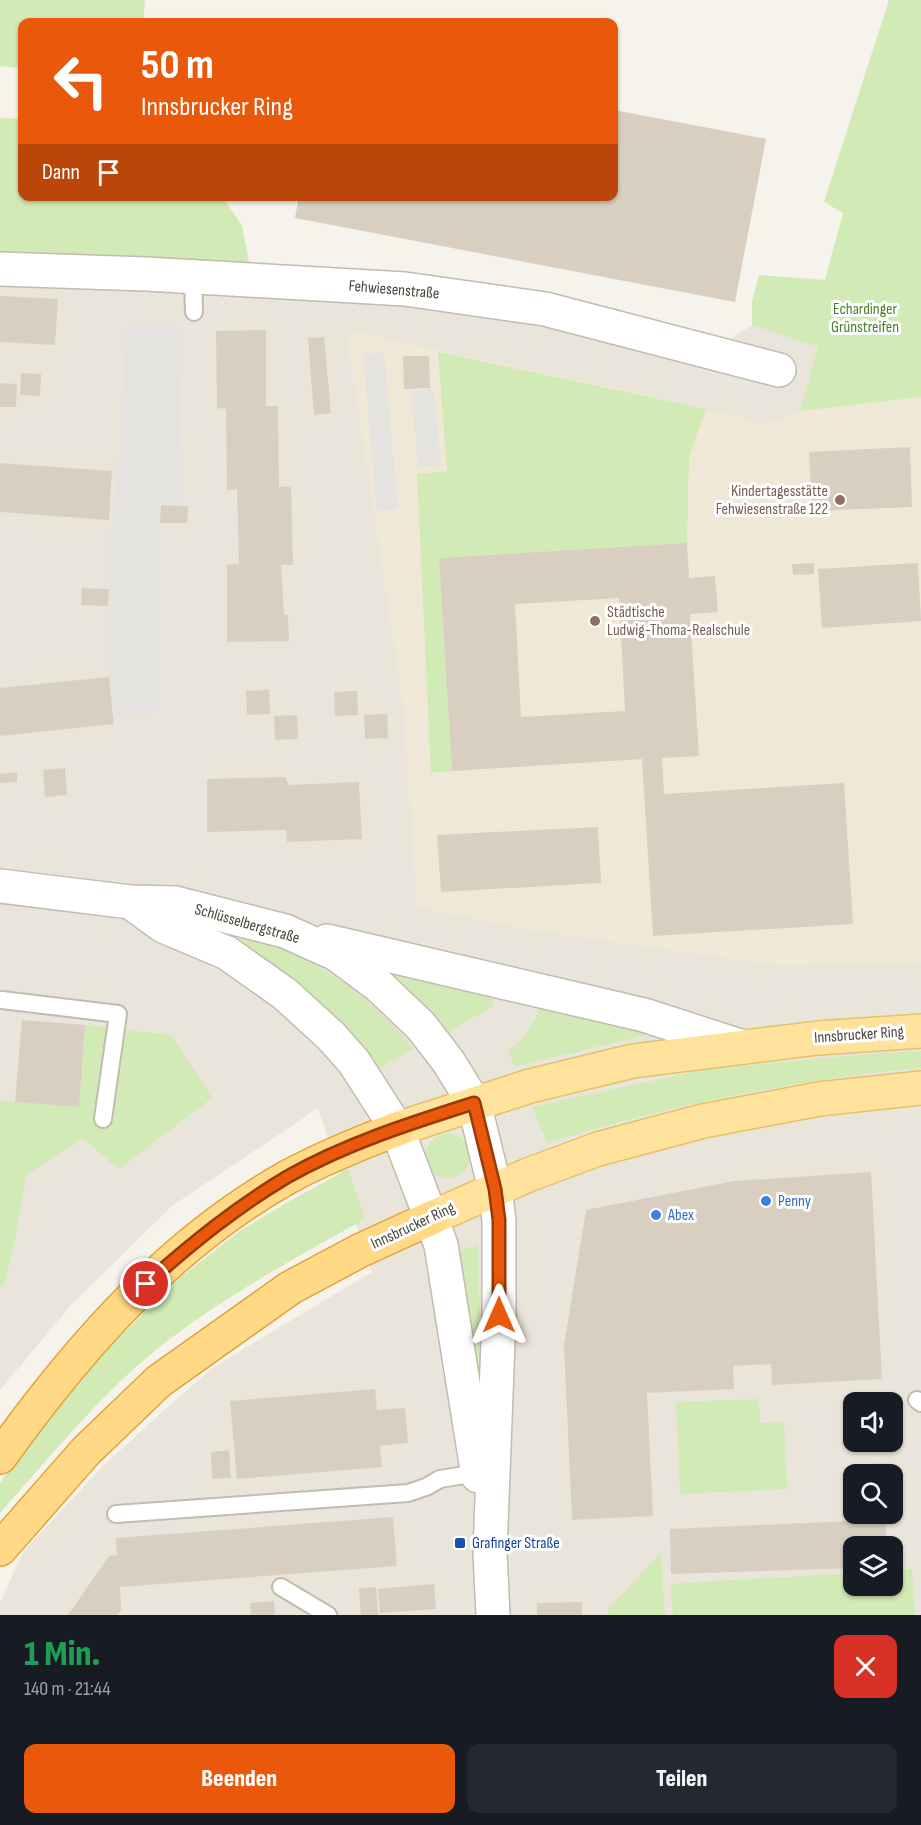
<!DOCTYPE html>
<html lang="de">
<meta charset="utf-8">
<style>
:root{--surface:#171b24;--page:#242831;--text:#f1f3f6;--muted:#9ea1a6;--accent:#ea580c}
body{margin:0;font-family:"Sofia Sans Condensed",sans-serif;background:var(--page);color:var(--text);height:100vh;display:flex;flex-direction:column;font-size:22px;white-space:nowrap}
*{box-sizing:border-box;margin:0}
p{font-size:20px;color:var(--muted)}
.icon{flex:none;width:33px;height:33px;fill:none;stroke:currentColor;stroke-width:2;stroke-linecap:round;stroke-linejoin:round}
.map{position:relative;height:1615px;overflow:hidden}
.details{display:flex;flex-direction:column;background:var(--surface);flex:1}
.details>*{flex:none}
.top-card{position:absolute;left:18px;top:18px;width:600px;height:183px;border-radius:12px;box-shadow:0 2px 4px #0004;background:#ea580c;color:#fff;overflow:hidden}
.tools{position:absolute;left:843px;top:1392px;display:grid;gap:12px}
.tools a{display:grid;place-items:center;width:60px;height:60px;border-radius:12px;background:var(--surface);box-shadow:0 2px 4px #0004;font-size:30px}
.pin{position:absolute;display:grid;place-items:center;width:51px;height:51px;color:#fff;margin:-26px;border:3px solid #fff;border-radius:50%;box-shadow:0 2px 6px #0007}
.me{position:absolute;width:66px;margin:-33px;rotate:0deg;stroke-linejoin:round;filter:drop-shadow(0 0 4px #0008)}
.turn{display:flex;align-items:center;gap:21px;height:126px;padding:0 24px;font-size:27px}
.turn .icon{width:78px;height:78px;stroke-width:2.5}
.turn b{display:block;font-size:42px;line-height:51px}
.then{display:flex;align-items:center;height:57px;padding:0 24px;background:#0003;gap:12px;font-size:22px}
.round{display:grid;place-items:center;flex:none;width:63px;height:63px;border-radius:12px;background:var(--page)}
.headline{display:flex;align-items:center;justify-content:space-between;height:102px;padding:0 24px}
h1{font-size:36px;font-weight:800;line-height:45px;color:#1e9e55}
.button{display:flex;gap:12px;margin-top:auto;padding:12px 24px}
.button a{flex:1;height:69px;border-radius:12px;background:var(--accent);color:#fff;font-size:24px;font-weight:800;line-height:69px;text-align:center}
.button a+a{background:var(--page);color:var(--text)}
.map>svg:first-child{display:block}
.residential{fill:#eae5da;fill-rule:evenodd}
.education{fill:#efe8d6}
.green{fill:#d2eab5}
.parking{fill:#e5e3e0}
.building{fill:#d8cfc1;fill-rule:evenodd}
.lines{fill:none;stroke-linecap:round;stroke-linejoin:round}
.service-casing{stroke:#c2bbae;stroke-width:20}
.minor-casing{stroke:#c2bbae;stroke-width:36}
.tertiary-casing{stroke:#c2bbae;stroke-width:36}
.primary-casing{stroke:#e6c16a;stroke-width:36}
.trunk-casing{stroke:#e0a43c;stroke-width:36}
.service{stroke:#fff;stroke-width:16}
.minor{stroke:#fff;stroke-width:33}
.tertiary{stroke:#fff;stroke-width:33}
.primary{stroke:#ffe39c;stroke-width:33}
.trunk{stroke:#ffd985;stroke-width:33}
.route-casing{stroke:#983908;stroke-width:15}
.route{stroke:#ea580c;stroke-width:10}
.education-dot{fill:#8d6e63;stroke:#fff;stroke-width:2}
.shop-dot{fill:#3f7fe0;stroke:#fff;stroke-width:2}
.transit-dot{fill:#1a4fb4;stroke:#fff;stroke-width:2}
.labels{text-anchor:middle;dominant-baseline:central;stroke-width:6;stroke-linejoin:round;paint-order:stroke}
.street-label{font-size:16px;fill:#4b4439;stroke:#fff}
.park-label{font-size:16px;fill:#4a7f2a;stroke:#fff}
.education-label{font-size:16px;fill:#785e54;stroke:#fff;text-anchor:end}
.shop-label{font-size:16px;fill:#366cbe;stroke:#fff;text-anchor:start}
.transit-label{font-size:16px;fill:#164399;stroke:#fff;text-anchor:start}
</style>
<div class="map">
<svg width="921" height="1615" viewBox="0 0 921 1615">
<rect width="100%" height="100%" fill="#f6f3ec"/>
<!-- residential -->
<path class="residential" d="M0 256 250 267 488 282 730 339 752 325 819 347 801 411 921 397V1615H0V1603L23 1552 103 1466 162 1412 215 1366 372 1272 318 1108 172 1206 71 1305 0 1390ZM854 1402H892V1442H854ZM854 1474H892V1514H854ZM854 1546H892V1586H854Z"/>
<!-- education -->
<polygon class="education" points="346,330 732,414 753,423 770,422 801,411 921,397 921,964 781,966 531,930 417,907 403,704"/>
<!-- green -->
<g class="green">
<polygon points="0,0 145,0 143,22 22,22 22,68 0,66"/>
<polygon points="889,0 921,0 921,397 800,411 818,347 752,325 752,302 759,275 825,280 843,213 824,202"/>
<polygon points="0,118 22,119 22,196 223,197 242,226 250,267 0,256"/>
<polygon points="438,352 706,409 689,457 687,543 439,558 452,771 431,773 417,474 447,471"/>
<path d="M250 932C307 954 377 999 413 1049L378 1069 350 1032 321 1005 247 949 240 937Z"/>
<polygon points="376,967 498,989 492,1007 448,1032"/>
<path d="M543 1001 654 1033 515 1067 508 1050C530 1036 532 1024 543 1001Z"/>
<polygon points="85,1025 171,1035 212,1098 119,1169 83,1139 27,1174 13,1249 4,1284 0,1287 0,1101 79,1107"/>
<path d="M921 1051V1068C795 1079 669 1106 547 1143L532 1107 701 1070 867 1054Z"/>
<circle cx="448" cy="1156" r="22"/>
<path d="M348 1169 365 1219C299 1256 232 1292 171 1338 107 1386 53 1454 0 1513V1483L33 1436 105 1351 181 1277 241 1230 286 1203Z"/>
<polygon points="478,1244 482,1390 478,1394 453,1253"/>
<polygon points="759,1399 760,1423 784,1422 787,1489 680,1494 676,1402"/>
<polygon points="661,1553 665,1615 608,1615 608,1609"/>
<polygon points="912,1569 915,1615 673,1615 670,1584 853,1573 854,1586 892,1586 893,1570"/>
</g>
<!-- parking -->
<g class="parking">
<polygon points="127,324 177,327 183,504 159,504 159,712 114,717 110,674 111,524 118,475"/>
<polygon points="384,352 398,509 377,511 363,354"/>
<polygon points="434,389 441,465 418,467 411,391"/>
</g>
<!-- building -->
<g class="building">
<polygon points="614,110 766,139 735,302 295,218 299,196 614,196"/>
<polygon points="0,296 58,299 55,345 0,342"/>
<polygon points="266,330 266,406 278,406 279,487 291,486 293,565 281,565 284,615 288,615 289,641 227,642 227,565 239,564 237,489 227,490 226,409 217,408 216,331"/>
<polygon points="324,337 331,413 314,415 308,338"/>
<polygon points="403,356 429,356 430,388 404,389"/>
<polygon points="21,373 41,374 40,396 20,395"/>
<polygon points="0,383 17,384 16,407 0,407"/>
<polygon points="910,447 912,507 812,511 809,452"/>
<polygon points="0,463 112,471 109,520 0,512"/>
<polygon points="161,505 188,506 187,523 160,523"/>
<path d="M687 543 689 578 715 576 718 612 690 614 699 756 662 758 664 794 844 783 853 924 653 936 642 759 452 771 439 558ZM619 598 625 711 521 717 515 604Z"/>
<polygon points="814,563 814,574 793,575 792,564"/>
<polygon points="918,563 921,621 822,628 818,569"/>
<polygon points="82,588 109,589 108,606 81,605"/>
<polygon points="109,677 114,724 0,736 0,688"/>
<polygon points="269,690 270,714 247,715 246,691"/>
<polygon points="357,691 358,715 335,716 334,692"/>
<polygon points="387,714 388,738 365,739 364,715"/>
<polygon points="297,715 298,739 275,740 274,716"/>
<polygon points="65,768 67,795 45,797 43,770"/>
<polygon points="17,772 17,782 0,783 0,774"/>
<polygon points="285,777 289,785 359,782 362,839 287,842 286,830 207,832 207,779"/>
<polygon points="598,827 601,883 441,892 437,835"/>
<polygon points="22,1020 85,1025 79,1107 15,1102"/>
<polygon points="871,1172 882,1379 772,1385 771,1364 733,1366 734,1389 647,1393 653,1516 572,1520 564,1345 586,1210 734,1181"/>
<polygon points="375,1389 377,1410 405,1408 408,1443 380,1446 382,1467 237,1479 230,1401"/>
<polygon points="229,1450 231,1478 212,1479 211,1452"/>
<polygon points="889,1463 890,1474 871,1474 870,1464"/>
<polygon points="393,1517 397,1566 120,1587 121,1610 117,1615 68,1615 109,1556 117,1555 116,1538"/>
<polygon points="850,1521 886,1522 886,1546 854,1546 854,1568 671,1574 670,1529"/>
<polygon points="434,1584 436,1609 380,1613 378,1589"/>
<polygon points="376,1587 378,1615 361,1615 359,1588"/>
<polygon points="274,1601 275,1615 251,1615 250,1603"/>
<polygon points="582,1602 582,1615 537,1615 537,1603"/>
</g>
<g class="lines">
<!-- service casing -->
<g class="service-casing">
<g id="service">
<polyline points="193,278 194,312"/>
<polyline points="2,1000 118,1014 103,1119"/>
<polyline points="917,1400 921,1403"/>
<polyline points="116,1514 408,1493 426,1487 440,1479 477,1473"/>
<polyline points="281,1587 328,1615"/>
</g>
</g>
<!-- minor casing -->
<g class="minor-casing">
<g id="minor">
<polyline points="0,269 146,274 405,289 545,309 779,370"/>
<polyline points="431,1218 441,1245 478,1476"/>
<polyline points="493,1615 490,1552 499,1315 499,1220 495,1189"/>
</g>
</g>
<!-- tertiary casing -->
<g class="tertiary-casing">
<g id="tertiary">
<polyline points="0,886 130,902 175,903 285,931 336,954 379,986 421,1026 448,1061 474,1103 495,1189"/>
<polyline points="130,902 163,926 227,953 285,994 331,1036 354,1062 397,1129 431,1218"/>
<polyline points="327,941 644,1015 743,1047"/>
</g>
</g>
<!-- primary casing -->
<g class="primary-casing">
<g id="primary">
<polyline points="397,1129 530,1086 633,1061 818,1038 921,1031"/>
<polyline points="431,1218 528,1175 598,1149 703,1121 819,1099 921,1088"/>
</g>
</g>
<!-- trunk casing -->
<g class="trunk-casing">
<g id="trunk">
<path d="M0 1457C78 1348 170 1243 288 1177 323 1158 360 1143 397 1129"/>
<polyline points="0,1549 86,1451 159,1381 290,1288 359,1251 431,1218"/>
</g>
</g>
<!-- service -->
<use href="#service" class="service"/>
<!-- minor -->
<use href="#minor" class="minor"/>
<!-- tertiary -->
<use href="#tertiary" class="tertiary"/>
<!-- primary -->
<use href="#primary" class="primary"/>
<!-- trunk -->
<use href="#trunk" class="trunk"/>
</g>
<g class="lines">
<!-- route casing -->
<g class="route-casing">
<path id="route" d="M146 1284C191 1244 235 1208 287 1177 345 1144 411 1123 474 1103L495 1189 499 1220V1315"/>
</g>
<!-- route -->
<use href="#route" class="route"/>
</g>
<!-- markers -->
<g class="education-dot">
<circle cx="840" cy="500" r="6"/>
<circle cx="595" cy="621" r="6"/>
</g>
<g class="shop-dot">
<circle cx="766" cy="1201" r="6"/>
<circle cx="656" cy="1215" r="6"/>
</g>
<rect class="transit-dot" x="454" y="1537" width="12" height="12" rx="3"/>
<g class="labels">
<!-- street labels -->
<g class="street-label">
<text transform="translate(394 290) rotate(5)">Fehwiesenstraße</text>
<text transform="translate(247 924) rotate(16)">Schlüsselbergstraße</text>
<text transform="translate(859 1035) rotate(-4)">Innsbrucker Ring</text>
<text transform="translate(413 1226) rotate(-25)">Innsbrucker Ring</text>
</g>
<!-- park labels -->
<g class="park-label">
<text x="865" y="309">Echardinger<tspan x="865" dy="18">Grünstreifen</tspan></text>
</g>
<!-- education labels -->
<g class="education-label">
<text x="828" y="491">Kindertagesstätte<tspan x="828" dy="18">Fehwiesenstraße 122</tspan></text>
<text x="607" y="612" text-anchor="start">Städtische<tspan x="607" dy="18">Ludwig-Thoma-Realschule</tspan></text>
</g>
<!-- shop labels -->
<g class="shop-label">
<text x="778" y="1201">Penny</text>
<text x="668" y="1215">Abex</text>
</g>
<!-- transit labels -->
<g class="transit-label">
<text x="472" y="1543">Grafinger Straße</text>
</g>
</g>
</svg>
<div class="tools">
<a><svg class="icon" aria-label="sound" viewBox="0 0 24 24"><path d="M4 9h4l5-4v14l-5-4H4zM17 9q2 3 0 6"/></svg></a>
<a><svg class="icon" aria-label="search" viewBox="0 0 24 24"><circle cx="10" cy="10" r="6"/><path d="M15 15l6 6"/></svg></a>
<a><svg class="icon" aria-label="layers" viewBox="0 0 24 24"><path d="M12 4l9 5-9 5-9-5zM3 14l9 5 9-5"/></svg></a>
</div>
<div class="pin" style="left:146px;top:1284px;background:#d93025"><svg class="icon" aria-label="arrive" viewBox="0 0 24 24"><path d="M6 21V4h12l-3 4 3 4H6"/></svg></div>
<svg class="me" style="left:499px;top:1315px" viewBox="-20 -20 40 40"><path d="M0-17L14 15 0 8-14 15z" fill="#ea580c" stroke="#fff" stroke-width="4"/></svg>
<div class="top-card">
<div class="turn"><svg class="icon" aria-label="left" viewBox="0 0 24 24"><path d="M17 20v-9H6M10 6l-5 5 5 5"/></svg><div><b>50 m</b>Innsbrucker Ring</div></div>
<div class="then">Dann<svg class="icon" aria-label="arrive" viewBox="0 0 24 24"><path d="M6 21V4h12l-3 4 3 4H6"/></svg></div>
</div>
</div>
<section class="details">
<div class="headline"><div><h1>1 Min.</h1><p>140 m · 21:44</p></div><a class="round" style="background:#d93025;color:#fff"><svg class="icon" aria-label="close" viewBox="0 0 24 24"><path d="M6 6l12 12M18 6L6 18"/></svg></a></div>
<div class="button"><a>Beenden</a><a>Teilen</a></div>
</section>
